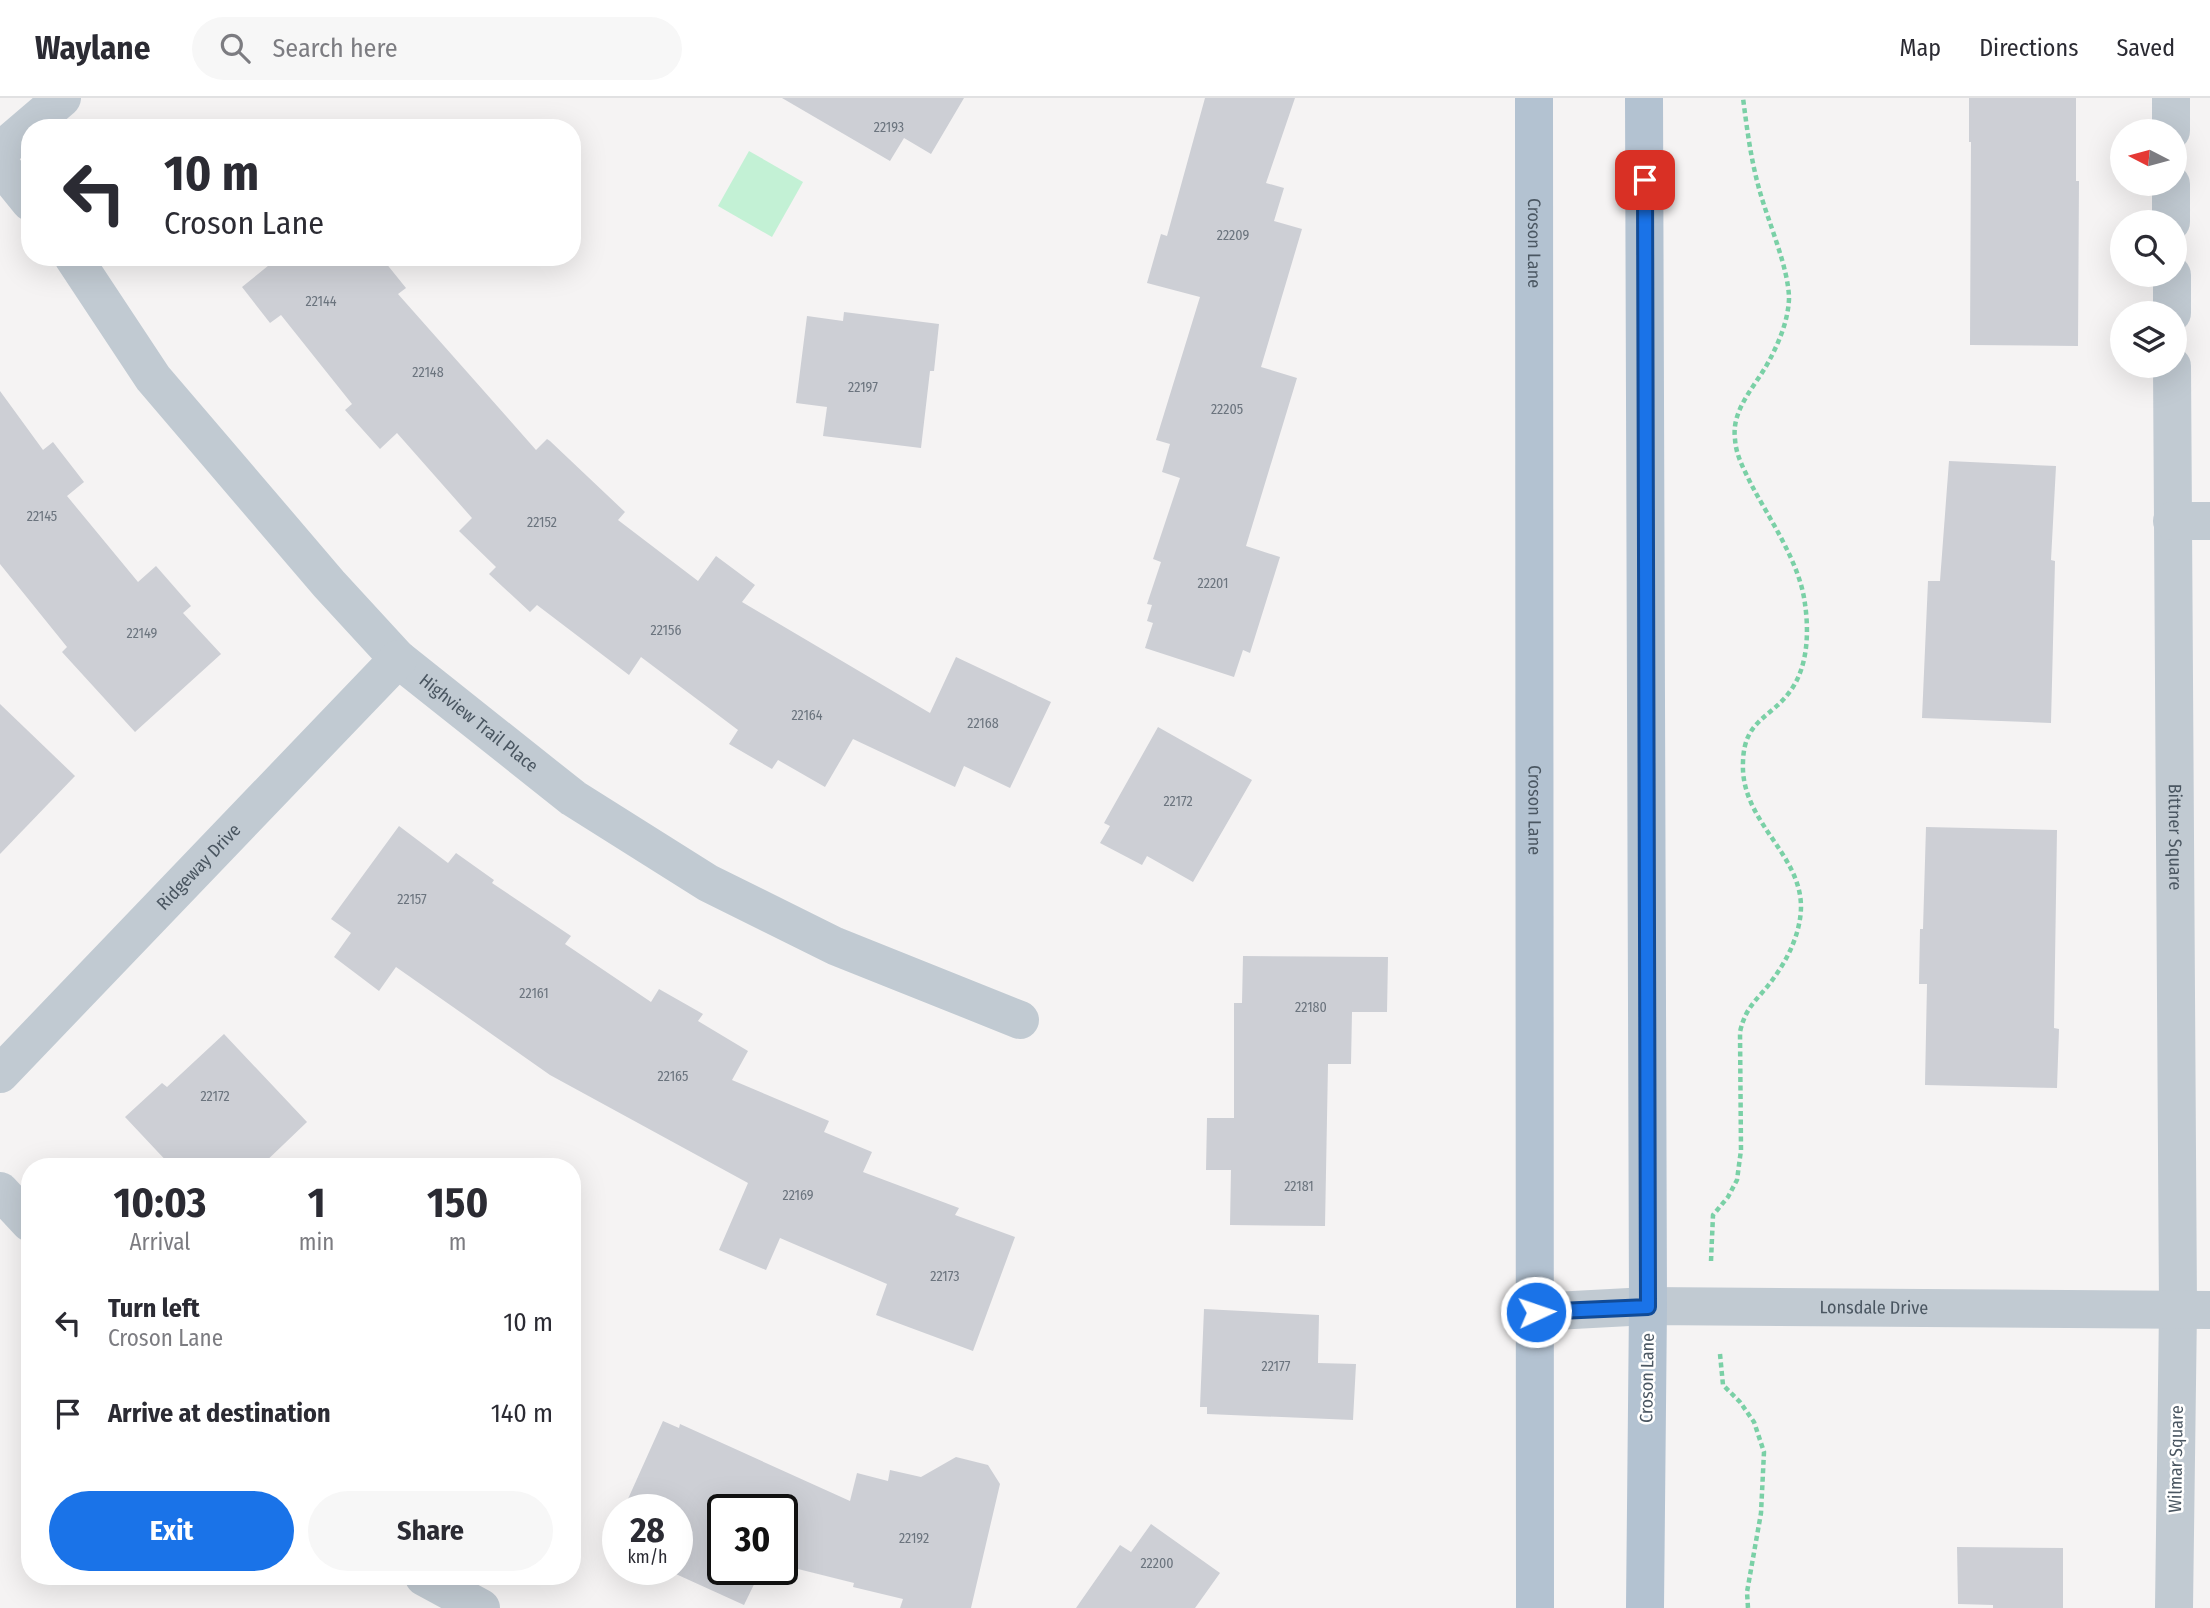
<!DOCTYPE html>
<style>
:root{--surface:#fff;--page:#f7f7f7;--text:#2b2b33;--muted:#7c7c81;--line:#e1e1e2;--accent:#1a73e8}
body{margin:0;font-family:"Fira Sans Condensed",sans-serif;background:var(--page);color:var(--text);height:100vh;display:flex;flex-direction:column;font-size:26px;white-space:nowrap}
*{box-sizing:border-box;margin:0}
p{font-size:23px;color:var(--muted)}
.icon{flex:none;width:38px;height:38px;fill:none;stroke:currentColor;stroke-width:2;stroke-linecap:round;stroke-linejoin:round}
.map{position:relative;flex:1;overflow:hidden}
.details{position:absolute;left:21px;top:1060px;width:560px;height:427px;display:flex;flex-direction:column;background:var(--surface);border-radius:28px;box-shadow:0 7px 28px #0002}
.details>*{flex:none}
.top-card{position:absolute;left:21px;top:21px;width:560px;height:147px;border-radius:28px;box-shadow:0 7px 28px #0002;background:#fff;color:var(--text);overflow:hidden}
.needle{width:46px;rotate:276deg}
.fabs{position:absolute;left:2110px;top:21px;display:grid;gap:14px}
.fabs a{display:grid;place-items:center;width:77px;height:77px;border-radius:50%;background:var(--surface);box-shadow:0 7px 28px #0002;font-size:35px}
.speed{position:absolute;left:602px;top:1396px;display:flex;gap:14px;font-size:35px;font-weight:700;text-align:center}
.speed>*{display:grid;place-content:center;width:91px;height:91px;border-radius:50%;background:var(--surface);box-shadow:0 7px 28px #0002;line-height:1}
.speed small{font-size:18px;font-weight:400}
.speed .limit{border:4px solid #111;border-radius:10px;background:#fff;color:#111}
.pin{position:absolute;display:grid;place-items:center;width:60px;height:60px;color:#fff;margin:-30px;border-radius:14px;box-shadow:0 4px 10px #0006}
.me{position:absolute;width:77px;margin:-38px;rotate:87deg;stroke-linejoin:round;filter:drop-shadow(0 0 5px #0008)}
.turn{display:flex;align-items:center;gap:24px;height:147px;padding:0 28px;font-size:32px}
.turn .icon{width:91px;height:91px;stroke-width:2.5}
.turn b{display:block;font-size:49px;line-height:60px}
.eta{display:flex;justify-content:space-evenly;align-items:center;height:119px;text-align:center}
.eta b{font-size:42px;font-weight:700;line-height:49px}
.action{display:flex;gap:14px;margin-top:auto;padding:14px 28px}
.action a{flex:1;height:80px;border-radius:42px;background:var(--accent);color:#fff;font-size:28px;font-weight:700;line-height:80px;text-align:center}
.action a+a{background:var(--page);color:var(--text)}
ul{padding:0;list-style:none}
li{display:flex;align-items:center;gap:21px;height:91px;padding:0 28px}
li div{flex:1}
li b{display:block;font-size:26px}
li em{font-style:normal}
header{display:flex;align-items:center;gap:42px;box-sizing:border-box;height:98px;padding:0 35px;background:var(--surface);border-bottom:2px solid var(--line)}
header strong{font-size:33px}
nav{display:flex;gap:38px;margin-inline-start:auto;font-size:24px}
.search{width:490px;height:63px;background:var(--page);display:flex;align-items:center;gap:18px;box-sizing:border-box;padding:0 24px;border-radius:38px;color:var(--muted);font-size:26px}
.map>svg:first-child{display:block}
.green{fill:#c3f1d5}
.building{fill:#cdcfd5}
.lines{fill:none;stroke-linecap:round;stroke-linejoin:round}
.path{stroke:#7ad0a6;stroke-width:4.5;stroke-dasharray:5 3.5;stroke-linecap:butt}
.minor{stroke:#c1cad2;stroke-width:38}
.major{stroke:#b3c2d1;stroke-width:38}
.route-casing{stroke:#114b97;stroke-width:18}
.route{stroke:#1a73e8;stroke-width:12}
.labels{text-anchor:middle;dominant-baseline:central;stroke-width:5;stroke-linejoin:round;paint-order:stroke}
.number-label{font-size:14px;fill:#6b747e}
.street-label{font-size:18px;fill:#4a5661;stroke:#fff}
</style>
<header>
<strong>Waylane</strong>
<div class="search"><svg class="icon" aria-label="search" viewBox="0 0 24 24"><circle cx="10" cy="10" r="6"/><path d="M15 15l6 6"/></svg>Search here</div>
<nav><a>Map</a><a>Directions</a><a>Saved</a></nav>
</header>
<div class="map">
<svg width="2210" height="1510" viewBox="0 0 2210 1510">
<rect width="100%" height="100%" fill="#f5f3f3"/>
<!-- green -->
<polygon class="green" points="749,53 803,84 772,139 718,108"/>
<!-- building -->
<g class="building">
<polygon points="782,0 964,0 931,56 904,40 890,63"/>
<polygon points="1205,0 1295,0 1266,85 1284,90 1274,123 1302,131 1261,269 1297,280 1246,448 1280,459 1250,555 1243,552 1234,579 1145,550 1153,525 1147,523 1152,507 1147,506 1161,464 1153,461 1180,380 1162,374 1170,346 1156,342 1200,199 1147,185 1161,136 1167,138"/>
<polygon points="1969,0 2076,0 2076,83 2079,83 2078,248 1970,247 1971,44 1969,44"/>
<polygon points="279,159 381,159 406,190 398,196 536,352 547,341 550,343 625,414 618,422 698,483 716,458 755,487 742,504 930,615 956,559 1051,604 1010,690 964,668 955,689 853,641 825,689 778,662 772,671 729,646 738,632 641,559 629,577 537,507 530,514 489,476 496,469 459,433 472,420 397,335 380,351 345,312 352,306 281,217 270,225 242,189"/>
<polygon points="844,214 939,226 934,273 930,273 921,350 823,338 827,309 796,305 807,218 843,223"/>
<polygon points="0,293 43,352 53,344 84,384 67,398 138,484 156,468 191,508 183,515 221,556 135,634 62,554 67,549 0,466"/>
<polygon points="1949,363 2056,368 2051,462 2055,463 2051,625 1922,620 1928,483 1940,483"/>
<polygon points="0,606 75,678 0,756"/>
<polygon points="1158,629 1252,682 1193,784 1147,758 1142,767 1100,745 1110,728 1104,725"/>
<polygon points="399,728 448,765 456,755 494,782 492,785 571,838 565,846 651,904 659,891 703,916 698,923 748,953 732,982 829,1023 824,1034 872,1054 863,1074 959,1110 955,1117 1015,1139 973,1253 876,1217 887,1186 780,1140 766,1172 719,1152 748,1085 550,977 396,869 379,893 334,859 351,835 331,821"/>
<polygon points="1926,729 2057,732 2054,930 2059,931 2057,990 1925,987 1927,886 1919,886 1920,831 1923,831"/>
<polygon points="1243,858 1388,859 1387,914 1352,914 1351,966 1328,966 1325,1128 1230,1127 1231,1072 1206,1072 1207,1020 1234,1020 1234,905 1242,905"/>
<polygon points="224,936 307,1024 260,1069 172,1069 125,1019 162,985 167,989"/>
<polygon points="1204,1211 1319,1217 1318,1265 1356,1266 1353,1322 1207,1316 1207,1309 1200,1309"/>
<polygon points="663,1323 679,1330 680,1326 850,1403 857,1375 888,1383 890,1372 921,1379 956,1359 988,1367 1000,1386 971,1510 900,1510 903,1501 853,1489 854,1485 782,1467 782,1412 723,1412 723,1472 761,1472 744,1507 667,1472 677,1472 677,1412 623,1412"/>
<polygon points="1151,1426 1220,1475 1195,1510 1076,1510 1120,1447 1131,1454"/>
<polygon points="1957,1449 2063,1450 2063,1510 1993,1510 1993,1507 1958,1506"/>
</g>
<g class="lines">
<!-- path -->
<g class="path">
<path d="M1711 1163 1713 1117 1728 1099 1737 1082 1741 1052 1740 934C1746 907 1758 902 1773 881 1788 861 1801 834 1801 808 1800 754 1740 723 1743 664 1744 621 1771 621 1791 592 1808 568 1809 534 1805 506 1800 465 1770 422 1751 386 1744 371 1736 358 1735 341 1731 310 1757 287 1770 261 1780 242 1788 222 1789 201 1789 171 1768 123 1760 94 1751 63 1747 31 1743 0"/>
<polyline points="1720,1256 1723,1287 1740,1304 1754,1324 1764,1354 1761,1415 1747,1494 1748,1510"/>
</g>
<!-- minor -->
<g class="minor">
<polyline points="2171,0 2171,33"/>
<polyline points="0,53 62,0"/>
<polyline points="0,67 30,104"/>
<polyline points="2171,86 2171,124"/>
<path id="s1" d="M73 159 153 280 329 486 398 561 573 700 708 785 835 848 1020 922"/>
<polyline points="2172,177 2172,215"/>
<path id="s2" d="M2172 268 2178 1211 2174 1510"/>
<polyline points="2172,423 2210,423"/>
<path id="s3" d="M0 976 398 561"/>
<polyline points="0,1093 30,1125"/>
<path id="s4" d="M1536 1214 1648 1208 2210 1212"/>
<polyline points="424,1479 481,1510"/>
</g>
<!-- major -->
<g class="major">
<path id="s5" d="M1534 0 1535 1510"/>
<polyline points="1644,0 1648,1208 1645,1510"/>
</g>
</g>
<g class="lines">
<!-- route casing -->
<g class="route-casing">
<polyline id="route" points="1536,1214 1648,1209 1645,82"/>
</g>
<!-- route -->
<use href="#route" class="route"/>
</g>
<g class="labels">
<!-- number labels -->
<g class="number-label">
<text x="889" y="29">22193</text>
<text x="1233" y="137">22209</text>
<text x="321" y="203">22144</text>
<text x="428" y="274">22148</text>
<text x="863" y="289">22197</text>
<text x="1227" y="311">22205</text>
<text x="42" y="418">22145</text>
<text x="542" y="424">22152</text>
<text x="1213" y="485">22201</text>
<text x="666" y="532">22156</text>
<text x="142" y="535">22149</text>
<text x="807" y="617">22164</text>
<text x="983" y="625">22168</text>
<text x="1178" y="703">22172</text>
<text x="412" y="801">22157</text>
<text x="534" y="895">22161</text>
<text x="1311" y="909">22180</text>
<text x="673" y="978">22165</text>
<text x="215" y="998">22172</text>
<text x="1299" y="1088">22181</text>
<text x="798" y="1097">22169</text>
<text x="945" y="1178">22173</text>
<text x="1276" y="1268">22177</text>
<text x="914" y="1440">22192</text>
<text x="1157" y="1465">22200</text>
</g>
<!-- street labels -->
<g class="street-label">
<text stroke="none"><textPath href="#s5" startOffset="145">Croson Lane</textPath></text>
<text stroke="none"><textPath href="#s1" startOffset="621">Highview Trail Place</textPath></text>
<text stroke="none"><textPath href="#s5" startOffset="712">Croson Lane</textPath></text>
<text stroke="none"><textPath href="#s2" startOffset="471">Bittner Square</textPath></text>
<text stroke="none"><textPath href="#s3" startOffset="287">Ridgeway Drive</textPath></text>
<text stroke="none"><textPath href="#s4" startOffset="338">Lonsdale Drive</textPath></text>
<text transform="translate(1647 1280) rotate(-89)">Croson Lane</text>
<text transform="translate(2176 1361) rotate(-89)">Wilmar Square</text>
</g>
</g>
</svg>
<div class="fabs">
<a><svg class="needle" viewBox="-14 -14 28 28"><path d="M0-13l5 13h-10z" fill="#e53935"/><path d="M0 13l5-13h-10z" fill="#7c7c81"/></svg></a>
<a><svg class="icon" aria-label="search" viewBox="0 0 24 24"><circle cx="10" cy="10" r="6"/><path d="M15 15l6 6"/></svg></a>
<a><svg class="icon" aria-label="layers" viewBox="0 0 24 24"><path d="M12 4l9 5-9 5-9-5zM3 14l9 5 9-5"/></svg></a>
</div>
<div class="speed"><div>28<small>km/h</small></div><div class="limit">30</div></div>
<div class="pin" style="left:1645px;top:82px;background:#d93025"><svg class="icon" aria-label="arrive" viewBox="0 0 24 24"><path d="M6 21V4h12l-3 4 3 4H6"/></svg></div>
<svg class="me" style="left:1536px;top:1214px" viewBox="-20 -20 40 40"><circle r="17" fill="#1a73e8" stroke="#fff" stroke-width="3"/><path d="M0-11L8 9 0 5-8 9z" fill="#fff"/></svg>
<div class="top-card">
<div class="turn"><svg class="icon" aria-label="left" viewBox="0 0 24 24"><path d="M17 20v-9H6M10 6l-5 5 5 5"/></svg><div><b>10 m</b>Croson Lane</div></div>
</div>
<section class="details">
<div class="eta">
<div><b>10:03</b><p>Arrival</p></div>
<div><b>1</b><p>min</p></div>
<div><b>150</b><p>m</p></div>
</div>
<ul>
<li><svg class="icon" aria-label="left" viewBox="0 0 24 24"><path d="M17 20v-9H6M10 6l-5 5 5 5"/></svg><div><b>Turn left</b><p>Croson Lane</p></div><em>10 m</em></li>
<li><svg class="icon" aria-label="arrive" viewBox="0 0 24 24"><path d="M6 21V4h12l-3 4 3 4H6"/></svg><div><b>Arrive at destination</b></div><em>140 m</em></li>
</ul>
<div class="action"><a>Exit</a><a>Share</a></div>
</section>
</div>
